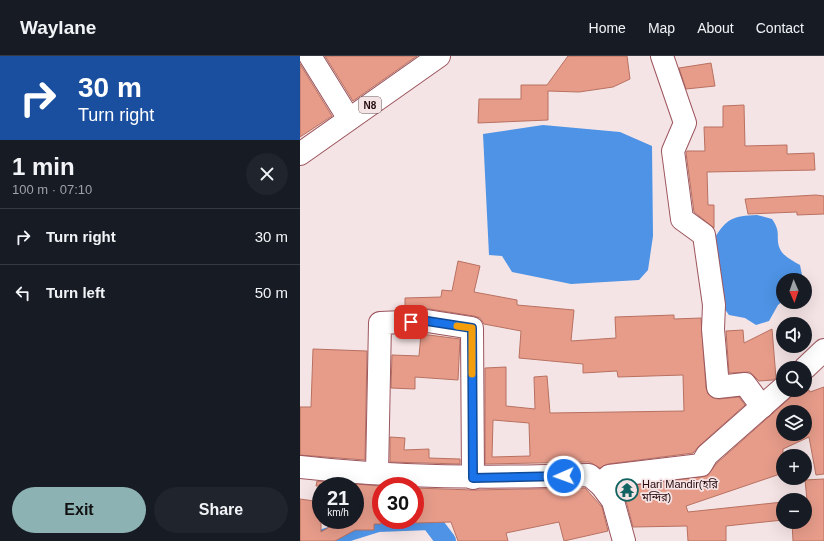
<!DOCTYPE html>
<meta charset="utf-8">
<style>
:root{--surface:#171b24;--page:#20242c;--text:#f1f3f6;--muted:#9ea1a6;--line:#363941;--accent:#8db2b3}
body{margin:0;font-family:Arial,"Noto Sans Bengali",sans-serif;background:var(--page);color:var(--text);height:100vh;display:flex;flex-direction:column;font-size:15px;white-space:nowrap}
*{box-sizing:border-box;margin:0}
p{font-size:13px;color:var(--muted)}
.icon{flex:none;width:22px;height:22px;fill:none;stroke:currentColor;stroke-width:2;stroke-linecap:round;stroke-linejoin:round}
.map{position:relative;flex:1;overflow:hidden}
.side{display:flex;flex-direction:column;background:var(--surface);width:300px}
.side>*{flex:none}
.top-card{background:#1a4fa0;color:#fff;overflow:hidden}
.needle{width:26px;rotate:178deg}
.buttons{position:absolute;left:476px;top:217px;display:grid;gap:8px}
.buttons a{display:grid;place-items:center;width:36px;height:36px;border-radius:50%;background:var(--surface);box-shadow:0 4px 16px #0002;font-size:20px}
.speed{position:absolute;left:12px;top:421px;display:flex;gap:8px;font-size:20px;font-weight:700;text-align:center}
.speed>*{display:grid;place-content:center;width:52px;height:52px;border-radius:50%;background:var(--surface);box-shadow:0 4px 16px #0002;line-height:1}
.speed small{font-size:10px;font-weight:400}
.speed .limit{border:6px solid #d22;background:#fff;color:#111}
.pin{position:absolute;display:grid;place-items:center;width:34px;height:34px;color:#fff;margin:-17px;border-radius:8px;box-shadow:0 2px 6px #0006}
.me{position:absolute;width:44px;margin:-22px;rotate:268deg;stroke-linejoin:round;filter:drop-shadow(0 0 3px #0008)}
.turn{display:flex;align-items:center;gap:14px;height:84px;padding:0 12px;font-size:18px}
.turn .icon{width:52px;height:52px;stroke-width:2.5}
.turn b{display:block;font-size:28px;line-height:34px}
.round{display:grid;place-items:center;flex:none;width:42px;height:42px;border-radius:21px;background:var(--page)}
.head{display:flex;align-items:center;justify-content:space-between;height:68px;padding:0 12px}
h1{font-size:24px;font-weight:700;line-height:30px}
.primary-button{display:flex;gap:8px;margin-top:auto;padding:8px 12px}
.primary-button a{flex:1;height:46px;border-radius:24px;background:var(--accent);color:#111;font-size:16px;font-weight:700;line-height:46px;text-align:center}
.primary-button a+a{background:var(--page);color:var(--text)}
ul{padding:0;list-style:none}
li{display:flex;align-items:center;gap:12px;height:56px;padding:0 12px;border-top:1px solid var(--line)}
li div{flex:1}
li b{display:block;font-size:15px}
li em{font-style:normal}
header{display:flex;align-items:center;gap:24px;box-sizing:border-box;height:56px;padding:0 20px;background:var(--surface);border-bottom:1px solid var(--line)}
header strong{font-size:19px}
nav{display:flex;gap:22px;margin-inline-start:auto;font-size:14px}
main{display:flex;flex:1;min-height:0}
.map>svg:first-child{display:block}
.water{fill:#4e93e5}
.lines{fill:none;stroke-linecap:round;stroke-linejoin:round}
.canal{stroke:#4e93e5;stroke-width:20}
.building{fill:#e79c8a;stroke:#b87161;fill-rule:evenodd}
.minor-casing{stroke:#9c555d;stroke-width:24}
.highway-casing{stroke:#9c555d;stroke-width:24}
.minor{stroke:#fff;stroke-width:22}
.highway{stroke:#fff;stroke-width:22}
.route-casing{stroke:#114b97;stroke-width:10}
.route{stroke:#1a73e8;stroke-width:7}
.slow{stroke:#f59e0b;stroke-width:7}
.labels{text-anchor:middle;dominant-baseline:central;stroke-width:3.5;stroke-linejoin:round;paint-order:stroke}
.shield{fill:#f5e4e5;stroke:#644b4e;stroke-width:1}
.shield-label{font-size:10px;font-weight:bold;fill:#260a0e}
.poi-label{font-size:11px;fill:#260a0e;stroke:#f5e4e5;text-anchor:start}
</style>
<header>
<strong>Waylane</strong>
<nav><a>Home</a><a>Map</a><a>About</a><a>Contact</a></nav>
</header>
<main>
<section class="side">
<div class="top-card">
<div class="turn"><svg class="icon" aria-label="right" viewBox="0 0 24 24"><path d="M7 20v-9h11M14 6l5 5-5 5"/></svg><div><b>30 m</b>Turn right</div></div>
</div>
<div class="head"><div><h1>1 min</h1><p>100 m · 07:10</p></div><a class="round"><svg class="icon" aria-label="close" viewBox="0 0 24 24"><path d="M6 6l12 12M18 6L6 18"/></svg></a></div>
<ul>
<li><svg class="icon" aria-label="right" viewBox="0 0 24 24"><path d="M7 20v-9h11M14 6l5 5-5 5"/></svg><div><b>Turn right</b></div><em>30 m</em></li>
<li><svg class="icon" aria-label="left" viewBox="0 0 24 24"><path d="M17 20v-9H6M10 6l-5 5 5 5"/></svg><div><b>Turn left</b></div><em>50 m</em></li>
</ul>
<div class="primary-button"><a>Exit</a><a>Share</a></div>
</section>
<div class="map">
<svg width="524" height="485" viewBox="0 0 524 485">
<rect width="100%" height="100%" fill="#f5e4e5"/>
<!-- water -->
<g class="water">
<polygon points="243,69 320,76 352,90 353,180 348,214 339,224 271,228 212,216 202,200 189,199 183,78"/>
<path d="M457 159 472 163C482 177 475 181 480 193 483 200 493 205 500 209L503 224H483V245L478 249 469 265 456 269 445 262 429 259 424 252 414 183C427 162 433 160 457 159Z"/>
</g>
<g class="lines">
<!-- canal -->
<polyline class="canal" points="17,485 78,466 130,464 146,485"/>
</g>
<!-- building -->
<g class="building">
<polygon points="25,0 117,0 53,45"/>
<polygon points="268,0 327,0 330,23 313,31 279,36 248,35 248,64 178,67 179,43 221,43 221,29 247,29"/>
<polygon points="411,7 415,30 386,33 379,12"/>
<polygon points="0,8 32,60 0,81"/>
<polygon points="444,49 445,90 487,89 487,98 514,97 515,114 407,116 408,149 414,149 414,172 394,156 386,97 387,95 405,95 404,71 423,71 423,50"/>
<polygon points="516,139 524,140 524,158 497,159 497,156 448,158 445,143"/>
<path d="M158 205 180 210 174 236 217 244V249L274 254 271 285 316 282 315 261 374 259V263L401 262 406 332 408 338 413 342 419 343 439 341 445 349 399 390 393 397 308 408 300 412 289 406 185 408V312L206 311V350L235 353 234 321 247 320 250 357 384 355 383 319 318 321 317 315 283 317V308L219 302 221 275 184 268 180 262 174 260 129 253H105V242L141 241 142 234 152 235ZM193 364 229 367 230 400 192 401Z"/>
<polygon points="472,273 476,322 473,324 459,325 450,316 429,317 426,275 443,274 444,287"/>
<polygon points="121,278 160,283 158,324 115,321 115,333 91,332 92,299 119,300"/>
<polygon points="13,293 67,295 65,404 0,399 0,351 11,351"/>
<path d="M524 331V418L516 419 509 381 483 393V417L386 450 388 456 483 446V464L426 470V485H388L387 470 333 471 325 441 318 431 407 420 417 407 491 341 495 334H509L510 336ZM483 356H505V378H483Z"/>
<polygon points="90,381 105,382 104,394 129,393 129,402 160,403 160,408 90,406"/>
<polygon points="524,423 524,485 493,485 492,466 505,466 505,444 504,444 507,444 505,424"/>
<polygon points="17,425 81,430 81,468 74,468 74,474 55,474 35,485 0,485 0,443 21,446 21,476 41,464 55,464 55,430 16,430"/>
<polygon points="115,432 173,434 285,432 302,451 308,475 264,485 259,466 206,477 208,485 158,485 151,466 115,467"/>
</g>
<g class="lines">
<!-- minor casing -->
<g class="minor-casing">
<g id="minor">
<polyline points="10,0 49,63"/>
<polyline points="362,0 385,67 373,95 382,163 404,179 414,249 413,273 418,331 445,328 462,351"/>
<polyline points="505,312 524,294"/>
<path d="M0 411C96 422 192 422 289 419L301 429 313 445 324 485"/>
<polyline points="77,417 80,267 127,265 172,272 173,422"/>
<polyline points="301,429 309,420 401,409 407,399 483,332"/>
</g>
</g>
<!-- highway casing -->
<g class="highway-casing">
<polyline id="highway" points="0,98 139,0"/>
</g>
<!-- minor -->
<use href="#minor" class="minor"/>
<!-- highway -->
<use href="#highway" class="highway"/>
</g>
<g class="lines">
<!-- route casing -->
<g class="route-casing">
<polyline id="route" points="111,266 127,265 172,272 173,422 264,420"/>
</g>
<!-- route -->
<use href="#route" class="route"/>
<!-- slow -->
<polyline class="slow" points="157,270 172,272 172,318"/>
</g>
<!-- icons -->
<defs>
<g id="temple-ring" transform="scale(1.15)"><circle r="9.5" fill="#f5e4e5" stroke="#126362" stroke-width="1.5"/><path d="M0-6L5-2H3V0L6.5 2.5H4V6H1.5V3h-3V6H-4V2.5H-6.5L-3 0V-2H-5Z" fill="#126362"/></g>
</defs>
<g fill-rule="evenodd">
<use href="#temple-ring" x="327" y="434"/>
</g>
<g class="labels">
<!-- shield labels -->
<rect class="shield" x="59" y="41" width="22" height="16" rx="3"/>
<g class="shield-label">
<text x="70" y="49">N8</text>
</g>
<!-- poi labels -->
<g class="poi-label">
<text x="342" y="428">Hari Mandir(হরি<tspan x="342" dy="13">মন্দির)</tspan></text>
</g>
</g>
</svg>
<div class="buttons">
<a><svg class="needle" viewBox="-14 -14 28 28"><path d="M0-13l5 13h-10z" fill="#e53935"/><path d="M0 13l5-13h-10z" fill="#9ea1a6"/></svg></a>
<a><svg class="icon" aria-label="sound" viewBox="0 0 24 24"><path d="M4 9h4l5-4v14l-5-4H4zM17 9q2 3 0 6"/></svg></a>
<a><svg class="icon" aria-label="search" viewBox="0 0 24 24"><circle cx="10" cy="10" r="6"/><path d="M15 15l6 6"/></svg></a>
<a><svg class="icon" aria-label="layers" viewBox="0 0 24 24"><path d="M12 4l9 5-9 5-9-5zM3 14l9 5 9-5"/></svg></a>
<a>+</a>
<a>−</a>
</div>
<div class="speed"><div>21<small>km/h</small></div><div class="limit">30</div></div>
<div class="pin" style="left:111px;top:266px;background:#d93025"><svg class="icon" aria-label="arrive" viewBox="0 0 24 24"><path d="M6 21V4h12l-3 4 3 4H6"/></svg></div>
<svg class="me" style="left:264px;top:420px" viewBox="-20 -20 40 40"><circle r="17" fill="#1a73e8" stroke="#fff" stroke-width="3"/><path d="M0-11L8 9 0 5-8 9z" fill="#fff"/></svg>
</div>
</main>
